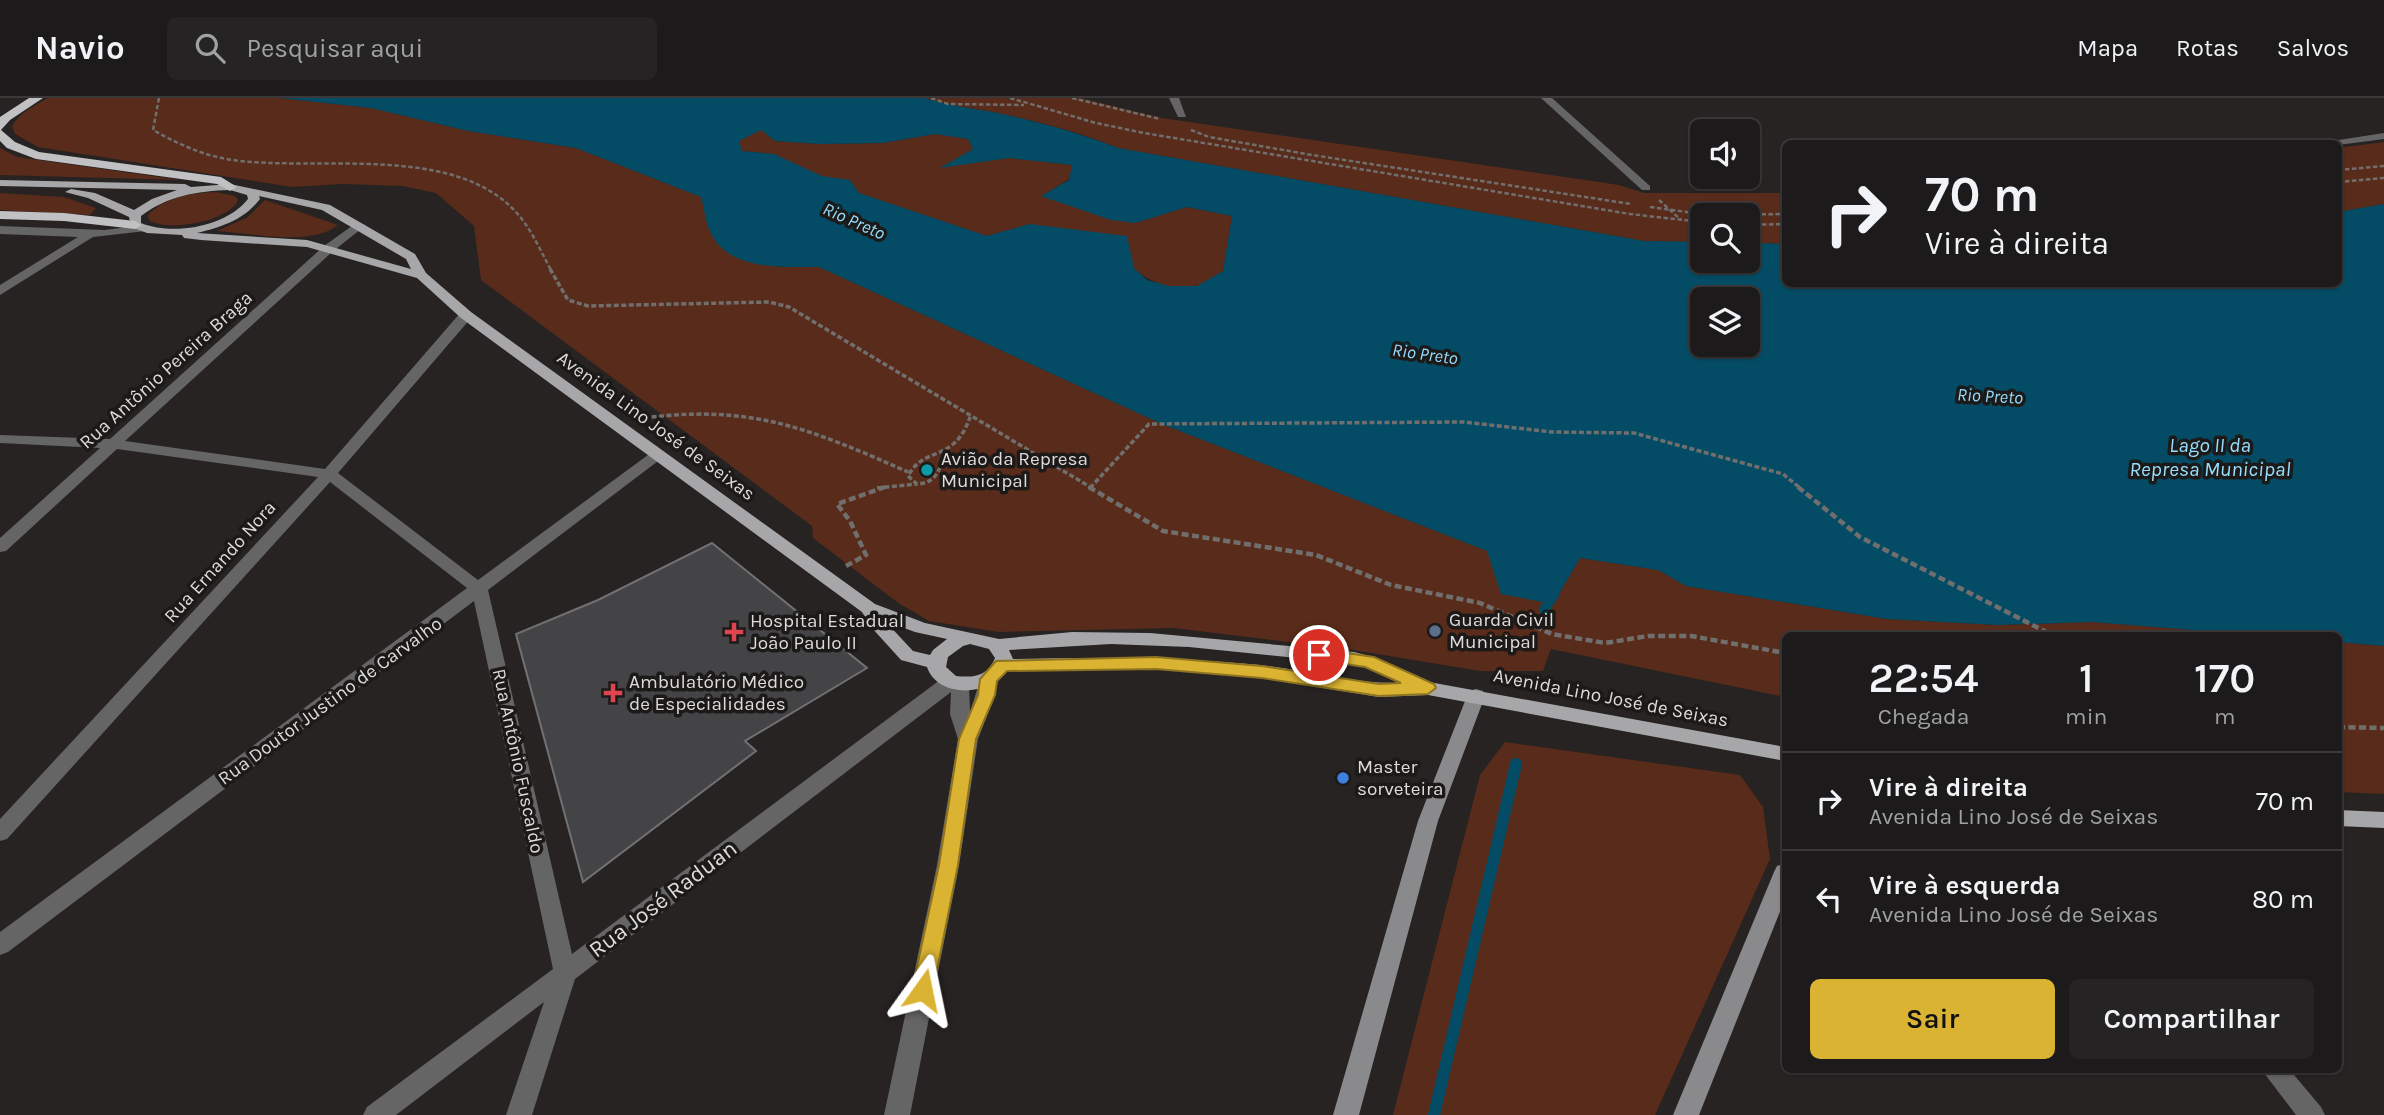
<!DOCTYPE html>
<html lang="pt">
<meta charset="utf-8">
<style>
:root{--surface:#1c1a1a;--page:#252323;--text:#f1f3f6;--muted:#a0a1a2;--line:#3a3839;--accent:#dab333}
body{margin:0;font-family:Karla,sans-serif;background:var(--page);color:var(--text);height:100vh;display:flex;flex-direction:column;font-size:26px;white-space:nowrap}
*{box-sizing:border-box;margin:0}
p{font-size:23px;color:var(--muted)}
.icon{flex:none;width:38px;height:38px;fill:none;stroke:currentColor;stroke-width:2;stroke-linecap:round;stroke-linejoin:round}
.map{position:relative;flex:1;overflow:hidden}
.sheet{position:absolute;left:1782px;top:534px;width:560px;height:441px;display:flex;flex-direction:column;background:var(--surface);border-radius:10px;box-shadow:0 2px 5px #0004,0 0 0 2px var(--line)}
.sheet>*{flex:none}
.banner{position:absolute;left:1782px;top:42px;width:560px;height:147px;border-radius:10px;box-shadow:0 2px 5px #0004,0 0 0 2px var(--line);background:#1c1a1a;color:var(--text);overflow:hidden}
.fabs{position:absolute;left:1690px;top:21px;display:grid;gap:14px}
.fabs a{display:grid;place-items:center;width:70px;height:70px;border-radius:10px;background:var(--surface);box-shadow:0 2px 5px #0004,0 0 0 2px var(--line);font-size:35px}
.pin{position:absolute;display:grid;place-items:center;width:60px;height:60px;color:#fff;margin:-30px;border:4px solid #fff;border-radius:50%;box-shadow:0 2px 7px #0007}
.me{position:absolute;width:77px;margin:-38px;rotate:12deg;stroke-linejoin:round;filter:drop-shadow(0 0 5px #0008)}
.turn{display:flex;align-items:center;gap:24px;height:147px;padding:0 28px;font-size:32px}
.turn .icon{width:91px;height:91px;stroke-width:2.5}
.turn b{display:block;font-size:49px;line-height:60px}
.eta{display:flex;justify-content:space-evenly;align-items:center;height:119px;text-align:center}
.eta b{font-size:42px;font-weight:600;line-height:49px}
.cta{display:flex;gap:14px;margin-top:auto;padding:14px 28px}
.cta a{flex:1;height:80px;border-radius:10px;background:var(--accent);color:#111;font-size:28px;font-weight:600;line-height:80px;text-align:center}
.cta a+a{background:var(--page);color:var(--text)}
ul{padding:0;list-style:none}
li{display:flex;align-items:center;gap:21px;height:98px;padding:0 28px;border-top:2px solid var(--line)}
li div{flex:1}
li b{display:block;font-size:26px}
li em{font-style:normal}
header{display:flex;align-items:center;gap:42px;box-sizing:border-box;height:98px;padding:0 35px;background:var(--surface);border-bottom:2px solid var(--line)}
header strong{font-size:33px}
nav{display:flex;gap:38px;margin-inline-start:auto;font-size:24px}
.search{width:490px;height:63px;background:var(--page);display:flex;align-items:center;gap:18px;box-sizing:border-box;padding:0 24px;border-radius:10px;color:var(--muted);font-size:26px}
.map>svg:first-child{display:block}
.green{fill:#592b1a}
.water{fill:#044c65;fill-rule:evenodd}
.lines{fill:none;stroke-linecap:round;stroke-linejoin:round}
.stream-far1{stroke:#044c65;stroke-width:10}
.stream{stroke:#044c65;stroke-width:12}
.building{fill:#444346;stroke:#717174;stroke-width:2}
.path-far2{stroke:#716f6e;stroke-width:2.5;stroke-dasharray:4.5 2.5;stroke-linecap:butt}
.path-far1{stroke:#716f6e;stroke-width:3.5;stroke-dasharray:5 2.5;stroke-linecap:butt}
.path{stroke:#716f6e;stroke-width:4.5;stroke-dasharray:7 3.5;stroke-linecap:butt}
.service{fill:#656566;fill-rule:evenodd}
.minor{fill:#656566;fill-rule:evenodd}
.secondary{fill:#8a8a8c;fill-rule:evenodd}
.primary{fill:#a7a7a9;fill-rule:evenodd}
.motorway{fill:#c1c1c4;fill-rule:evenodd}
.route{fill:#dab333;stroke:#8e7421;stroke-width:2}
.culture-dot{fill:#0f9aa8;stroke:#1c1a19;stroke-width:2.5}
.service-dot{fill:#5c6f8a;stroke:#1c1a19;stroke-width:2.5}
.health-dot{fill:#e0444e;stroke:#1c1a19;stroke-width:2.5}
.shop-dot{fill:#3f7fe0;stroke:#1c1a19;stroke-width:2.5}
.labels{text-anchor:middle;dominant-baseline:central;stroke-width:7;stroke-linejoin:round;paint-order:stroke}
.far-water-label{font-size:18px;font-style:italic;fill:#96ddfe;stroke:#1c1a19}
.street-label{font-size:19px;fill:#dddcdb;stroke:#1c1a19}
.poi-label{font-size:19px;fill:#dddcdb;stroke:#1c1a19;text-anchor:start}
.water-label{font-size:21px;font-style:italic;fill:#96ddfe;stroke:#1c1a19}
.near-street-label{font-size:23px;fill:#dddcdb;stroke:#1c1a19}
</style>
<header>
<strong>Navio</strong>
<div class="search"><svg class="icon" aria-label="search" viewBox="0 0 24 24"><circle cx="10" cy="10" r="6"/><path d="M15 15l6 6"/></svg>Pesquisar aqui</div>
<nav><a>Mapa</a><a>Rotas</a><a>Salvos</a></nav>
</header>
<div class="map">
<svg width="2384" height="1017" viewBox="0 0 2384 1017">
<rect width="100%" height="100%" fill="#262322"/>
<!-- green -->
<g class="green">
<path d="M48 0H280L371 10 468 33 576 50 701 99 710 133 778 169H819L1162 326 1487 453 1553 506 1580 460 1658 472 1686 488 1887 521 1997 527 2092 524 2255 537H1785V599L1551 551 1543 573H1480L1353 552 1174 530 999 534 929 523 897 504 813 440 812 428 481 182 474 128 436 95 403 88 342 86 292 89 38 49 15 36 12 28C21 14 34 8 48 0Z"/>
<path d="M924 0H1080L1162 20 1619 87 1644 95H1785V146L1748 145V117H1703V144L1644 143 1118 50C1079 34 1039 24 998 15 973 10 949 8 924 0Z"/>
<path d="M761 31 775 43 820 46 883 45 935 36 968 41 973 51 943 69 1009 60 1072 67 1069 81 1042 98 1135 125 1187 109 1232 118 1223 173C1215 178 1206 185 1198 187 1175 194 1151 185 1134 171L1030 126 987 138 858 95 850 82 822 79 774 56 742 53 739 43Z"/>
<polygon points="2384,44 2384,106 2338,114 2338,50"/>
<polygon points="0,50 17,59 181,82 0,77"/>
<path d="M216 94 235 98 238 102C230 123 167 135 149 122L148 117C164 99 193 95 216 94Z"/>
<polygon points="0,95 64,99 96,110 90,117 0,112"/>
<path d="M265 102 338 127C310 149 252 135 217 133L248 119Z"/>
<polygon points="2338,544 2384,548 2384,696 2338,694"/>
<polygon points="1505,644 1740,677 1763,709 1770,761 1655,1017 1393,1017 1480,677"/>
</g>
<!-- water -->
<path class="water" d="M280 0H924C949 8 973 10 998 15 1039 24 1079 35 1118 50L1644 143 1703 144V163H1748V145L1785 146V186H2338V114L2384 106V548L2338 544V537H2255L2092 524 1997 527 1887 521 1686 488 1658 472 1580 460 1553 506 1501 496 1487 453 1162 326 819 169C781 169 725 173 709 131 705 121 704 110 701 99L576 50 468 33 371 10ZM761 32 775 43 820 46 883 45 935 36 968 41 973 51 940 70 1009 60 1072 67 1069 82 1041 98 1111 122 1135 125 1187 109 1232 118 1223 173 1197 188H1169L1147 182 1134 170 1127 138 1029 126 987 138 859 95 850 82 822 78 774 56 742 53 739 43ZM1703 201H1748V247H1703Z"/>
<g class="lines">
<!-- stream-far1 -->
<polyline class="stream-far1" points="1544,512 1555,495"/>
<!-- stream -->
<polyline class="stream" points="1434,1017 1516,666"/>
</g>
<!-- building -->
<polygon class="building" points="712,445 867,570 745,643 756,653 583,784 516,536 598,502"/>
<g class="lines">
<!-- path-far2 -->
<g class="path-far2">
<path d="M159 0 153 32C178 46 204 58 233 62 317 74 451 45 515 113 531 130 540 152 551 172"/>
<polyline points="931,0 948,6 1024,7"/>
<polyline points="1010,0 1096,25 1144,35 1630,116 1703,124"/>
<polyline points="1072,0 1160,21"/>
<polyline points="1191,32 1209,39 1312,57 1631,106"/>
<polyline points="2338,72 2384,68"/>
<polyline points="2338,84 2384,80"/>
<polyline points="1659,102 1681,122"/>
<polyline points="1650,109 1709,117 1785,116"/>
<polyline points="1748,127 1785,126"/>
</g>
<!-- path-far1 -->
<g class="path-far1">
<polyline points="550,171 568,202 588,208 769,204 789,209 1092,390"/>
<path d="M644 320C753 306 810 331 908 374"/>
<path d="M945 355C939 372 937 385 917 386L908 378C924 347 954 366 970 319"/>
<polyline points="877,390 917,386"/>
<polyline points="1090,390 1149,326 1464,324 1552,334 1634,335 1783,376 1800,390"/>
</g>
<!-- path -->
<g class="path">
<polyline points="1089,389 1163,433 1316,457 1391,487 1480,505 1552,536 1605,545 1648,538 1691,538 1785,555"/>
<polyline points="1798,389 1860,439 2052,537"/>
<polyline points="1089,391 1091,389"/>
<polyline points="846,468 866,457 850,423 837,406 885,389"/>
<polyline points="2338,629 2384,630"/>
</g>
<!-- service -->
<polygon class="service" points="2384,35 2384,41 2338,47 2313,46"/>
<!-- minor -->
<g class="minor">
<polygon points="1169,0 1179,0 1186,19 1178,19"/>
<polygon points="1541,0 1552,0 1650,88 1650,92 1642,92"/>
<polygon points="356,125 366,127 332,154 125,343 325,371 461,214 471,214 471,220 338,375 478,482 652,354 662,354 665,357 662,360 488,492 572,856 944,579 951,577 967,581 969,586 970,614 982,576 996,576 998,581 995,597 978,641 959,767 910,1017 884,1017 937,767 958,641 950,616 951,594 575,881 532,1017 506,1017 544,904 396,1017 363,1017 367,1009 553,871 474,503 8,854 0,857 0,834 467,490 330,384 7,741 0,743 0,721 318,379 117,351 6,453 0,454 0,440 100,350 0,345 0,337 110,341 324,148"/>
<polygon points="142,127 148,131 146,133 93,139 0,197 0,187 78,139 0,136 0,128 105,132"/>
<polygon points="2261,971 2289,971 2321,1009 2325,1017 2296,1017"/>
</g>
<!-- secondary -->
<g class="secondary">
<polygon points="1476,591 1483,593 1485,598 1438,723 1359,1017 1333,1017 1418,723 1467,598 1469,593"/>
<polygon points="1785,765 1785,801 1699,1017 1673,1017 1774,774 1777,768"/>
</g>
<!-- primary -->
<g class="primary">
<path d="M0 82 185 86 191 89 230 86 330 107 415 156 426 175 471 214 875 506 925 525 999 541 1072 534 1150 535 1354 554 1377 560 1429 584 1785 649V663L1428 597 1379 599 1262 580 1156 571 1007 573C990 598 938 601 927 569L901 562 872 530 862 514 461 220 417 180 307 149 201 142 184 140 182 137 147 135 131 129 129 119 88 100 65 94 71 91 95 95 134 112 152 101 177 92 0 88ZM230 92 247 97 248 101C226 129 173 138 141 125V118C167 98 197 93 230 92ZM259 98 322 112 406 161 411 171 307 142 197 135C222 129 244 122 260 101ZM885 523 915 534 947 541 933 552 930 557 913 553ZM970 546 989 551 995 560C988 578 974 580 956 578L946 569 948 559 963 548ZM1111 546 1189 549 1346 565 1365 568 1399 585C1353 586 1306 572 1260 567 1178 559 1096 559 1013 561L1009 552Z"/>
<polygon points="2338,712 2384,714 2384,730 2338,728"/>
</g>
<!-- motorway -->
<g class="motorway">
<polygon points="29,0 43,0 10,22 1,32 15,44 39,54 221,79 237,89 230,93 217,86 36,61 7,50 0,43 0,19"/>
<polygon points="0,113 64,115 135,123 142,127 135,131 64,123 0,121"/>
</g>
</g>
<!-- route -->
<polygon class="route" points="1319,551 1374,559 1434,586 1436,590 1428,596 1379,598 1262,580 1156,571 1007,573 997,583 995,597 976,641 958,767 933,892 930,899 923,901 915,899 912,892 939,767 959,641 978,597 980,581 996,563 1156,559 1262,568 1379,586 1401,585 1365,569 1313,561 1311,557"/>
<!-- markers -->
<circle class="culture-dot" cx="927" cy="372" r="7"/>
<circle class="service-dot" cx="1435" cy="533" r="7"/>
<g class="health-dot">
<path d="M730.5 523.5h7v7h7v7h-7v7h-7v-7h-7v-7h7z"/>
<path d="M609.5 584.5h7v7h7v7h-7v7h-7v-7h-7v-7h7z"/>
</g>
<circle class="shop-dot" cx="1343" cy="680" r="7"/>
<g class="labels">
<!-- far-water labels -->
<g class="far-water-label">
<text transform="translate(854 123) rotate(24)">Rio Preto</text>
<text transform="translate(1425 256) rotate(8)">Rio Preto</text>
<text transform="translate(1990 298) rotate(3)">Rio Preto</text>
</g>
<!-- street labels -->
<g class="street-label">
<text transform="translate(166 272) rotate(-42)">Rua Antônio Pereira Braga</text>
<text transform="translate(656 328) rotate(36)">Avenida Lino José de Seixas</text>
<text transform="translate(220 464) rotate(-48)">Rua Ernando Nora</text>
<text transform="translate(1611 600) rotate(11)">Avenida Lino José de Seixas</text>
<text transform="translate(330 603) rotate(-36)">Rua Doutor Justino de Carvalho</text>
<text transform="translate(518 663) rotate(78)">Rua Antônio Fuscaldo</text>
</g>
<!-- poi labels -->
<g class="poi-label">
<text x="941" y="361">Avião da Represa<tspan x="941" dy="22">Municipal</tspan></text>
<text x="1449" y="522">Guarda Civil<tspan x="1449" dy="22">Municipal</tspan></text>
<text x="750" y="523">Hospital Estadual<tspan x="750" dy="22">João Paulo II</tspan></text>
<text x="629" y="584">Ambulatório Médico<tspan x="629" dy="22">de Especialidades</tspan></text>
<text x="1357" y="669">Master<tspan x="1357" dy="22">sorveteira</tspan></text>
</g>
<!-- water labels -->
<g class="water-label">
<text x="2210" y="347">Lago II da<tspan x="2210" dy="24">Represa Municipal</tspan></text>
</g>
<!-- near-street labels -->
<g class="near-street-label">
<text transform="translate(663 801) rotate(-37)">Rua José Raduan</text>
</g>
</g>
</svg>
<div class="fabs">
<a><svg class="icon" aria-label="sound" viewBox="0 0 24 24"><path d="M4 9h4l5-4v14l-5-4H4zM17 9q2 3 0 6"/></svg></a>
<a><svg class="icon" aria-label="search" viewBox="0 0 24 24"><circle cx="10" cy="10" r="6"/><path d="M15 15l6 6"/></svg></a>
<a><svg class="icon" aria-label="layers" viewBox="0 0 24 24"><path d="M12 4l9 5-9 5-9-5zM3 14l9 5 9-5"/></svg></a>
</div>
<div class="pin" style="left:1319px;top:557px;background:#d93025"><svg class="icon" aria-label="arrive" viewBox="0 0 24 24"><path d="M6 21V4h12l-3 4 3 4H6"/></svg></div>
<svg class="me" style="left:923px;top:892px" viewBox="-20 -20 40 40"><path d="M0-17L14 15 0 8-14 15z" fill="#dab333" stroke="#fff" stroke-width="4"/></svg>
<div class="banner">
<div class="turn"><svg class="icon" aria-label="right" viewBox="0 0 24 24"><path d="M7 20v-9h11M14 6l5 5-5 5"/></svg><div><b>70 m</b>Vire à direita</div></div>
</div>
<section class="sheet">
<div class="eta">
<div><b>22:54</b><p>Chegada</p></div>
<div><b>1</b><p>min</p></div>
<div><b>170</b><p>m</p></div>
</div>
<ul>
<li><svg class="icon" aria-label="right" viewBox="0 0 24 24"><path d="M7 20v-9h11M14 6l5 5-5 5"/></svg><div><b>Vire à direita</b><p>Avenida Lino José de Seixas</p></div><em>70 m</em></li>
<li><svg class="icon" aria-label="left" viewBox="0 0 24 24"><path d="M17 20v-9H6M10 6l-5 5 5 5"/></svg><div><b>Vire à esquerda</b><p>Avenida Lino José de Seixas</p></div><em>80 m</em></li>
</ul>
<div class="cta"><a>Sair</a><a>Compartilhar</a></div>
</section>
</div>
